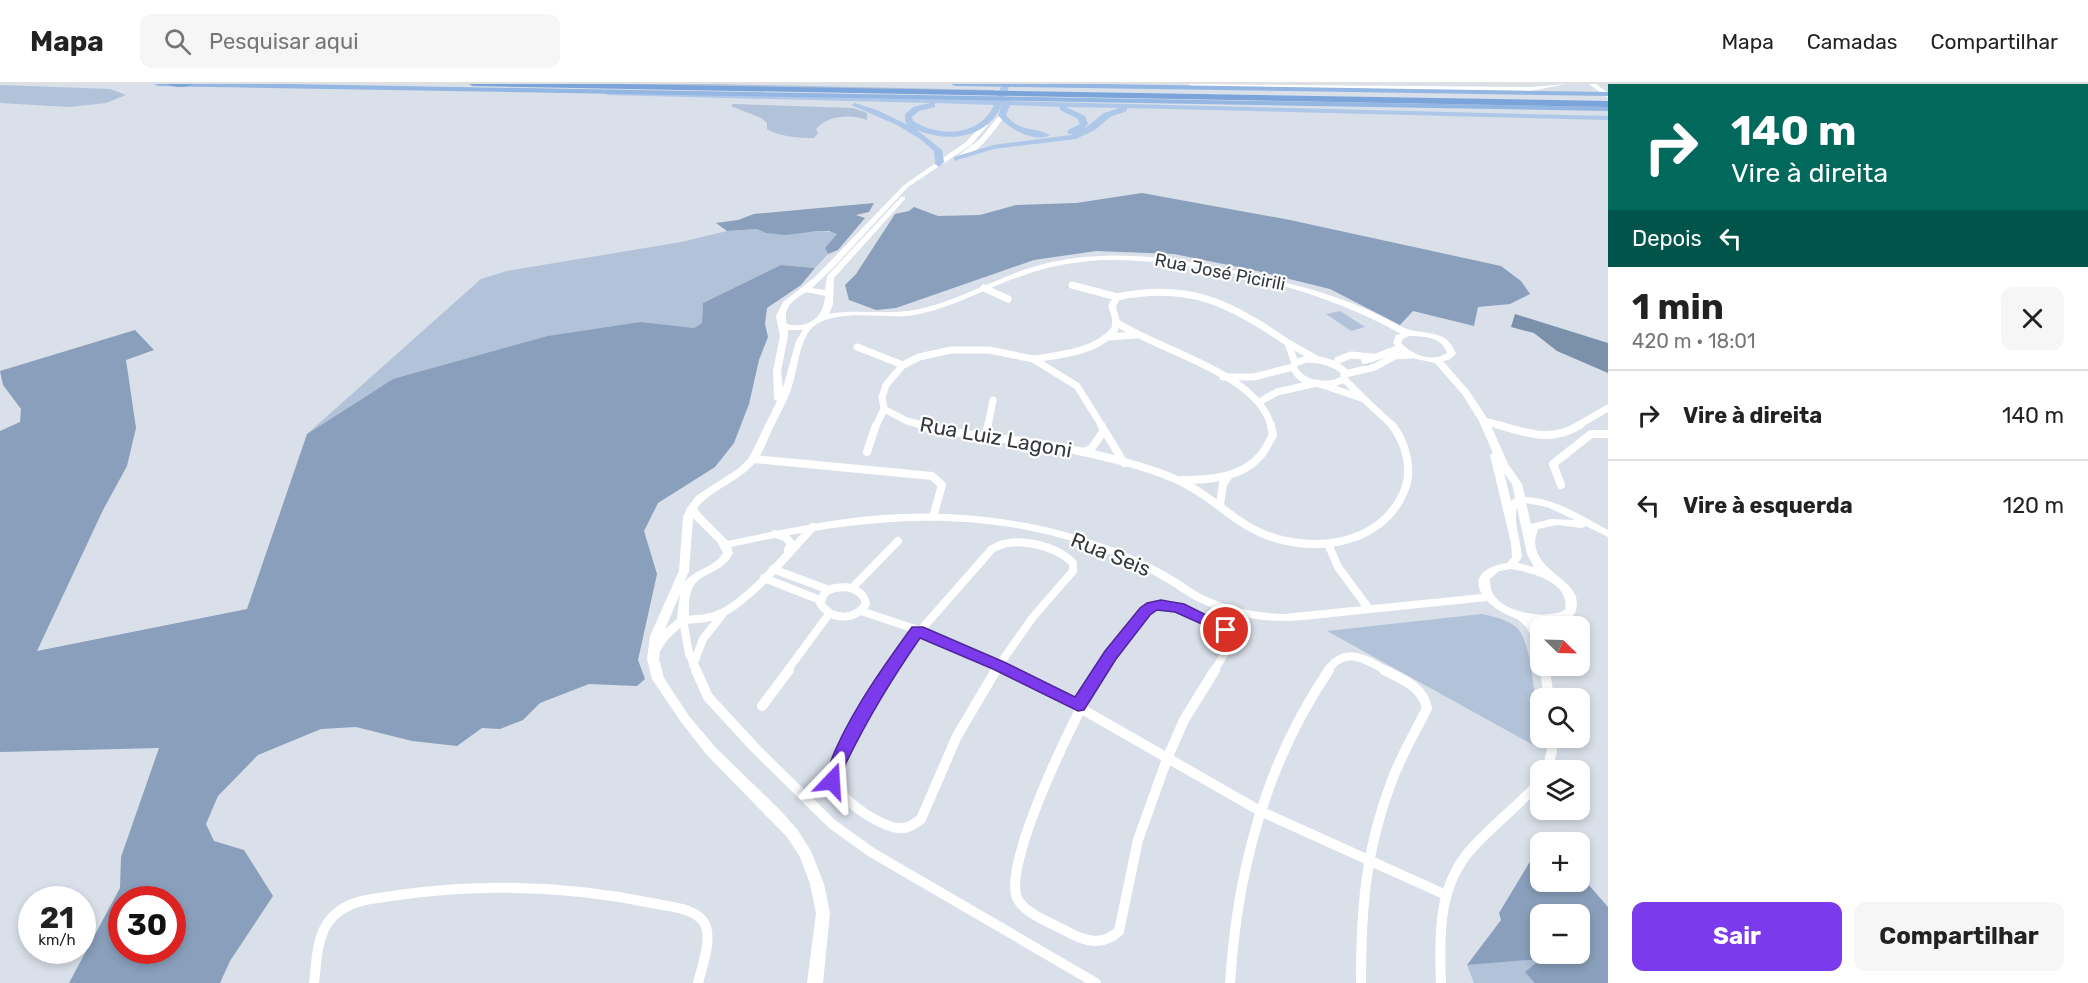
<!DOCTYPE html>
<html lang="pt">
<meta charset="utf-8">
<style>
:root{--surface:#fff;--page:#f6f6f6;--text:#222;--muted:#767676;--line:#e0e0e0;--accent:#7c3aed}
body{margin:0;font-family:Rubik,sans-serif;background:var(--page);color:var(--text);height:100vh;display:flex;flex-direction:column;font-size:22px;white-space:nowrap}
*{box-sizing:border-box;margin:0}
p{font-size:20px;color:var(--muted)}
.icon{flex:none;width:33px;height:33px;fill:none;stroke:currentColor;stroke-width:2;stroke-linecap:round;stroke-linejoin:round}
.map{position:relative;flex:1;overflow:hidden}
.details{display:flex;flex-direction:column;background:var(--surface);width:480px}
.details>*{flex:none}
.hud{background:#00695c;color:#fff;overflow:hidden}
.needle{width:39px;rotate:113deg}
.tools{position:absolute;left:1530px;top:532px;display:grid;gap:12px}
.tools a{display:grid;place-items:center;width:60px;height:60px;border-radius:12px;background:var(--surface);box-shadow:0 3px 9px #0003;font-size:30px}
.speed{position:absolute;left:18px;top:802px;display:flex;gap:12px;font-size:30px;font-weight:700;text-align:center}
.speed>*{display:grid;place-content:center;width:78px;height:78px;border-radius:50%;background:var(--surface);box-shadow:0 3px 9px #0003;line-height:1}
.speed small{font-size:15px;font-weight:400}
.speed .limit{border:9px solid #d22;background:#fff;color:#111}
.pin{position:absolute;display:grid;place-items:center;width:51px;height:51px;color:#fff;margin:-26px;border:3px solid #fff;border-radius:50%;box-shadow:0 2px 6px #0007}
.me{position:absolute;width:66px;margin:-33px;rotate:20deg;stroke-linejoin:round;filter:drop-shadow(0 0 4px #0008)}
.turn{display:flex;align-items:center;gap:21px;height:126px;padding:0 24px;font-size:27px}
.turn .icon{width:78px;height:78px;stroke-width:2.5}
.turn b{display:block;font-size:42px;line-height:51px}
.then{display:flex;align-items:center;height:57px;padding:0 24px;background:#0003;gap:12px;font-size:22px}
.round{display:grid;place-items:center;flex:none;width:63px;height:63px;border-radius:12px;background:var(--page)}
.head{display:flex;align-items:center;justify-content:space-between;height:102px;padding:0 24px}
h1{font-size:36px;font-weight:700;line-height:45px}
.button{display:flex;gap:12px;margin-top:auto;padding:12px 24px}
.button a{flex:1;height:69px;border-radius:12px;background:var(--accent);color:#fff;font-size:24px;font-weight:700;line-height:69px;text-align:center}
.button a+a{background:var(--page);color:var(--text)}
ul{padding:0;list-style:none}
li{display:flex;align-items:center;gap:18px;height:90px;padding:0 24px;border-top:2px solid var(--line)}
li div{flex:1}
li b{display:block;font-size:22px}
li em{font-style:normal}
header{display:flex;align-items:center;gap:36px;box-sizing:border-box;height:84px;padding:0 30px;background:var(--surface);border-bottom:2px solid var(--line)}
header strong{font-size:28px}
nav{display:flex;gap:33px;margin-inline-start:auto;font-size:21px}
.search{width:420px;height:54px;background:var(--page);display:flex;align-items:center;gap:15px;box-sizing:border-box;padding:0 21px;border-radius:12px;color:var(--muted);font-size:22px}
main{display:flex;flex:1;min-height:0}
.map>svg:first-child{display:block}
.green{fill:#b1c2d9}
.forest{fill:#899fbb;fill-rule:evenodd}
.water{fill:#7a90ab}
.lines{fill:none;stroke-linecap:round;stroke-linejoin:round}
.minor-tunnel{stroke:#b9bfc7;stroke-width:7;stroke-dasharray:7 3;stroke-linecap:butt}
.minor-far2{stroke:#fff;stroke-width:7}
.minor-far1{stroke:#fff;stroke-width:8}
.minor{stroke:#fff;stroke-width:10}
.tertiary{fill:#fff;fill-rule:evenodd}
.secondary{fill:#fff;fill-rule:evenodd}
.primary{fill:#afc8e9;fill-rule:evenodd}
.trunk{fill:#94b6e2;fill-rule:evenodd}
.motorway{fill:#7aa4da;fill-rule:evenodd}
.route{fill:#7c3aed;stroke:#51269a;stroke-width:1.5}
.labels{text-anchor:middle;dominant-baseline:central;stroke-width:4.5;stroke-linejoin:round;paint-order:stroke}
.far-street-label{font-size:18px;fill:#373a3d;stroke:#fff}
.street-label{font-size:21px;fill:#373a3d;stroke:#fff}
</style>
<header>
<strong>Mapa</strong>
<div class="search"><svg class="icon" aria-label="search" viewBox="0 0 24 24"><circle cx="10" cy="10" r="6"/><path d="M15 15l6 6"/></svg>Pesquisar aqui</div>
<nav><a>Mapa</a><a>Camadas</a><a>Compartilhar</a></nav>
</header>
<main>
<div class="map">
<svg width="1608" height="899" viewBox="0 0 1608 899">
<rect width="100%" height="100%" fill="#d9e0e9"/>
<!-- green -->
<g class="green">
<polygon points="551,0 710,0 995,6 995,9"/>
<polygon points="0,1 110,5 126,11 106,19 69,23 0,19"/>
<path d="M733 20 853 24 867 29V36C852 30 827 31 816 45L818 49 814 54C799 54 780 53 767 45V39L761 34 731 22Z"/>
<path d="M757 145C786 157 811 141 838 150L825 164 828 170 815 184 781 181 703 219 702 239 694 244 641 238 393 295 307 350 481 195 507 187 681 158 727 147Z"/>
<polygon points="1340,227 1365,243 1351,247 1326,230"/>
<path d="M1482 530C1495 533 1507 535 1517 544 1534 559 1537 639 1537 663L1327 547Z"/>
<polygon points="1542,875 1526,888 1535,899 1474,899 1467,881"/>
</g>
<!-- forest -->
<g class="forest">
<polygon points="1142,109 1290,136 1501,182 1521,197 1530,210 1510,220 1478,223 1474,242 1413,227 1400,241 1330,205 1253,186 1174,170 1096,167 1034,176 896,224 876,226 849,216 845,201 856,190 895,130 909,127 914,123 938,132 980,131 1016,121 1076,119"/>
<polygon points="874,119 869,128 856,131 865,134 838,166 828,170 825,164 837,150 829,147 817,147 786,151 766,149 757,145 727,147 716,139 738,136 754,130"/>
<path d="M781 181 815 184 801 201 767 224 765 240 768 253 759 276 749 320 734 359 715 383 658 419 644 447 657 490 638 576 645 595 637 602 589 600 540 619 523 636 500 645 482 644 457 662 412 657 356 643 321 645 258 671 218 712 206 740 214 757 244 766 273 812 230 877 220 899H69L120 804 121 773 159 664 0 668V347L20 338 21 325 3 301 0 287 135 246 154 266 126 276 136 344 127 382 103 426 37 567 247 525 307 350 393 295 548 252 641 238 694 244 702 239 703 219ZM122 816H172V867H122Z"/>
<path d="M1540 761V798H1580V791L1608 823V899H1535L1525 888 1541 875 1467 881 1501 836 1499 829ZM1540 831H1580V870H1540Z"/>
</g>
<!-- water -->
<polygon class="water" points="1515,230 1608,259 1608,289 1557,267 1534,249 1511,243"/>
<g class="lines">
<!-- minor-tunnel -->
<polyline class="minor-tunnel" points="1364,280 1370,280"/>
<!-- minor-far2 -->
<g class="minor-far2">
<polyline points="1072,201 1117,213"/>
<polyline points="984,204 1008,215"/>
<path d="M1116 238C1157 266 1258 289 1271 342"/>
<polyline points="1108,253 1136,251"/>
<polyline points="857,263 903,281"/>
<path d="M1033 275C1060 271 1097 268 1115 245L1116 236 1112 222 1117 213C1188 198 1231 219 1288 259"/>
<path d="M1307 275C1321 275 1333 278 1344 287V295C1327 304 1302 302 1293 283L1295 279Z"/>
<polyline points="1338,276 1351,271 1372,273"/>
<polyline points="1365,277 1400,264"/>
<polyline points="1295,279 1288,259 1315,274"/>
<polyline points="1345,290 1375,283 1395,272 1411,271"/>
<polyline points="1223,293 1254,293 1293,283"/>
<polyline points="1364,315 1393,342"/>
<polyline points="1259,318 1277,308 1317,299 1364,315 1344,295"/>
<polyline points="884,325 907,337 926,342"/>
<polyline points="1484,337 1503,342"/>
<polyline points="876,342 884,325 882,313 886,301 903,281 919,273 951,266 989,266 1033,275 1077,302 1102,342"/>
<polyline points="988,342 993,316"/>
<polyline points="1577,342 1608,324"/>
</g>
<!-- minor-far1 -->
<g class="minor-far1">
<path d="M920 341C955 350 992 353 1028 358 1059 362 1090 369 1121 377 1144 383 1168 390 1189 402 1212 414 1230 433 1253 445 1303 472 1382 465 1405 405 1413 384 1405 358 1392 341"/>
<polyline points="1101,341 1124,379"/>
<path d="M1498 341C1528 349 1550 359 1580 341"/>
<polyline points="986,352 988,341"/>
<polyline points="867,368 876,341"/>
<polyline points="1083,368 1091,365 1103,348"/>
<polyline points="753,375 932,392 942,401 933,433"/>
<path d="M1182 396C1209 396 1242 394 1261 371 1266 366 1269 357 1273 351L1271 341"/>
<polyline points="1561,401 1553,380 1591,350 1608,350"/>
<polyline points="1220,421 1223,400 1228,393"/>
<polyline points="775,450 785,453 791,459 788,466"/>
<polyline points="1329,462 1338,483 1369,525"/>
<polyline points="773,485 829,506"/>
<polyline points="764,494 820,516"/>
<path d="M846 503C856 505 864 509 866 520 854 537 832 537 820 519L825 508 834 504Z"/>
<polyline points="852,504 898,457"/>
<polyline points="861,527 918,546 1009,587"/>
<polyline points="1519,531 1529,540 1540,560"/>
<polyline points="1547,543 1553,535"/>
<polyline points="693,581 703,555 722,531"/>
<polyline points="1545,582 1546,587"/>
<path d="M697 587 689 570 683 536C698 535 711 535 724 528 754 512 789 468 813 443"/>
<polyline points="787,587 829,530"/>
<path d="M890 587 926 540 992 465C1014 451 1055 461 1073 479V487L1033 533 995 587"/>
<path d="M1101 587C1111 570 1141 522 1162 520 1173 519 1187 526 1197 530 1211 536 1226 544 1231 559L1214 587"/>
<path d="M1327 587C1346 561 1365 575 1387 587"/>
</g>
<!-- minor -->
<g class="minor">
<polyline points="696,586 708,613 755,664 832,740 871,768 1096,899"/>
<path d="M891 586 860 635 832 695C837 714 884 747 904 744 911 743 916 739 921 735L957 652 996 586"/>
<polyline points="1006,586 1038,600 1260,727 1446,811"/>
<path d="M1102 586C1080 621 1002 778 1017 814 1024 829 1051 839 1066 847 1084 857 1102 863 1119 847L1138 756 1167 675 1184 636 1215 586"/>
<polyline points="1545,586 1549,615"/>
<polyline points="762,622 789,586"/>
<polyline points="1547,687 1552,666 1551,654"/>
<path d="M314 899C317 875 316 844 338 828 355 815 379 814 399 811 485 799 571 802 657 820 671 823 693 824 703 837 714 852 702 882 698 899"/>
<path d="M1230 899C1237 787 1265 680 1329 586"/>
<path d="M1361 899C1361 827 1365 767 1391 699 1400 673 1415 649 1427 624 1422 602 1402 595 1384 586"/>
<path d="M1441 899C1439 851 1438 800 1473 763 1494 740 1519 721 1540 698"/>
</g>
<!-- tertiary -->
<g class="tertiary">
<polygon points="1188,0 1531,3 1566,0 1531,7 1191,2"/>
<path d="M1000 30 1005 31C996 46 973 76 955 76V74L980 55Z"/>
<path d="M983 40 988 41 971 61 908 103 832 185 812 204 825 206 827 192 901 113H905V115L834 194 833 220 829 230C857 225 886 231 915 226 962 217 1004 188 1052 178 1120 163 1192 176 1259 192 1307 203 1356 217 1400 242 1420 253 1447 242 1456 270L1449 276 1443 277 1469 307 1489 337 1508 380 1522 400 1525 413C1555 414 1582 432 1608 446V453L1586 442 1582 444 1557 441 1538 445C1537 449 1535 454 1535 458 1536 492 1590 497 1574 531 1546 545 1510 539 1487 517 1442 522 1396 526 1351 531 1319 534 1288 540 1256 535 1235 532 1214 526 1195 516 1185 511 1175 503 1164 497 1146 486 1127 476 1107 469 977 420 863 434 731 463L733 469C722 490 701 488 693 503 688 512 689 525 689 536L668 555 660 567 659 575 664 594 689 632 716 664 780 726 797 745 811 767 824 800 830 829 823 899H807L816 829 810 800 800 773 787 753 706 670 681 638 652 595 647 575 650 552 679 487 683 433 687 424 696 412 739 384 749 374 777 317 774 315 773 287 780 252 776 232 783 218 815 193 904 101 966 58ZM1102 176C1197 175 1318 202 1401 250L1396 251 1393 259 1399 266 1412 274 1435 279 1462 310 1479 337 1493 369 1490 371 1511 459 1512 473 1507 479C1490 481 1470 491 1482 510L1284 530C1256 529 1230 524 1205 512 1194 507 1184 499 1174 493 1156 482 1136 473 1117 465 1039 435 954 424 871 432 822 437 775 447 728 457L700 429 697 424C713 404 742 397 757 376 763 368 767 357 771 348 778 333 787 318 792 302 798 285 799 256 813 243 837 223 886 236 915 231 953 224 986 204 1022 192 1048 182 1074 178 1102 176ZM806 208 825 212C824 234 808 245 787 240 782 224 793 216 806 208ZM788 246H803L796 257 783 304 781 287 788 252ZM1409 252C1424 252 1442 253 1447 269 1432 279 1412 271 1401 259L1403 255ZM1504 389 1512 400 1515 414 1511 417ZM1526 419 1547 423 1575 436 1551 435 1531 440ZM1517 423 1527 470 1534 483 1518 479 1522 473C1521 457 1513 439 1517 423ZM693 434 718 459 723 469C714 484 694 485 684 499L689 487ZM1510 485C1531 488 1571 498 1565 526 1545 536 1498 529 1491 505 1490 502 1490 498 1490 495L1499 487ZM680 510 677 535 665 545Z"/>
</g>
<!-- secondary -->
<polygon class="secondary" points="1589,0 1596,0 1608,9 1608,14"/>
<!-- primary -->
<path class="primary" d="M1002 0H1010L1004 17 1008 14 1011 17 1608 32V36L1127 24V27L1110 33 1095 46 1076 55 994 65 954 77V73L993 61 1071 51 1073 50H1068V46L1080 40 1078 35 1060 26V23L1010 21 1006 31C1020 49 1034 42 1050 51 1035 60 1007 44 998 31L1002 21C986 55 949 59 917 46L942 66 944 78 939 83 935 80 934 67 920 55 897 41 851 21 855 19 877 26 908 41 905 38V30L913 23 930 19 608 11 604 9 608 7 996 16ZM935 19 994 21C980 52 940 54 913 37L912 33 919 27 935 23ZM1066 23 1119 24 1104 29 1084 45 1088 40 1085 32Z"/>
<!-- trunk -->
<g class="trunk">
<polygon points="154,0 287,0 1608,23 1608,27 158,2"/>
<polygon points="951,0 1100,0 1608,8 1608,12 955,2"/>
</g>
<!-- motorway -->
<g class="motorway">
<path d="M168 0H193C188 4 173 4 168 0Z"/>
<polygon points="469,0 613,0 1608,17 1608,23 473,2"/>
</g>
</g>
<!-- route -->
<path class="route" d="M1161 516 1184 520 1231 543 1234 546 1226 551 1175 528 1157 526 1150 531 1116 575 1084 626 1078 627 993 585 920 554C893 593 869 632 848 675 843 683 843 693 838 701L832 703 826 701 824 697C839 644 880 587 912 543H923L1004 578 1075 613 1105 567 1140 524 1147 519Z"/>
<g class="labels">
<!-- far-street labels -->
<g class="far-street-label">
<text transform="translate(1220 188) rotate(11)">Rua José Picirili</text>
</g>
<!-- street labels -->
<g class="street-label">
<text transform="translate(996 353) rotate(10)">Rua Luiz Lagoni</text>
<text transform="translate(1111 470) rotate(22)">Rua Seis</text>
</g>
</g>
</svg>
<div class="tools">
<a><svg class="needle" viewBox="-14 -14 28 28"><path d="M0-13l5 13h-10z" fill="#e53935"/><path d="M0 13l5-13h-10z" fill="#767676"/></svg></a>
<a><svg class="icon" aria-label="search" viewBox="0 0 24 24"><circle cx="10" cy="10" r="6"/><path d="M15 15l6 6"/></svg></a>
<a><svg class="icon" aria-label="layers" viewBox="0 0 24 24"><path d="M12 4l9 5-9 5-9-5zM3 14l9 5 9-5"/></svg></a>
<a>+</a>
<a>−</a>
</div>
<div class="speed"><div>21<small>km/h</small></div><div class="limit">30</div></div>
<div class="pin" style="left:1226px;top:546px;background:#d93025"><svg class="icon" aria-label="arrive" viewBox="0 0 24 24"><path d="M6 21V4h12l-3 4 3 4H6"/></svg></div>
<svg class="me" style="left:832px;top:697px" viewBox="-20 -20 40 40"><path d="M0-17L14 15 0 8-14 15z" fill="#7c3aed" stroke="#fff" stroke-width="4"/></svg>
</div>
<section class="details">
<div class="hud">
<div class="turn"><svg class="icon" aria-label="right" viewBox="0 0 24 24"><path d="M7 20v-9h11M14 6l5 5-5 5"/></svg><div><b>140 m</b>Vire à direita</div></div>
<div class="then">Depois<svg class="icon" aria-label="left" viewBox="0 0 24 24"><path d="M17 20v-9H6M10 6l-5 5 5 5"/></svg></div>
</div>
<div class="head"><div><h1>1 min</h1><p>420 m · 18:01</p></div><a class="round"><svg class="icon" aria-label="close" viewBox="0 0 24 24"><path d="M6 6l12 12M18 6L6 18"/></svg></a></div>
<ul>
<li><svg class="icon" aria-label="right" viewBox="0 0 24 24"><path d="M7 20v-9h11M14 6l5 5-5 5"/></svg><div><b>Vire à direita</b></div><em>140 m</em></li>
<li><svg class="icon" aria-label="left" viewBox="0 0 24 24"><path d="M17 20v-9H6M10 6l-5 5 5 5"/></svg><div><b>Vire à esquerda</b></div><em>120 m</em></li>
</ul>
<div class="button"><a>Sair</a><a>Compartilhar</a></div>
</section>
</main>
